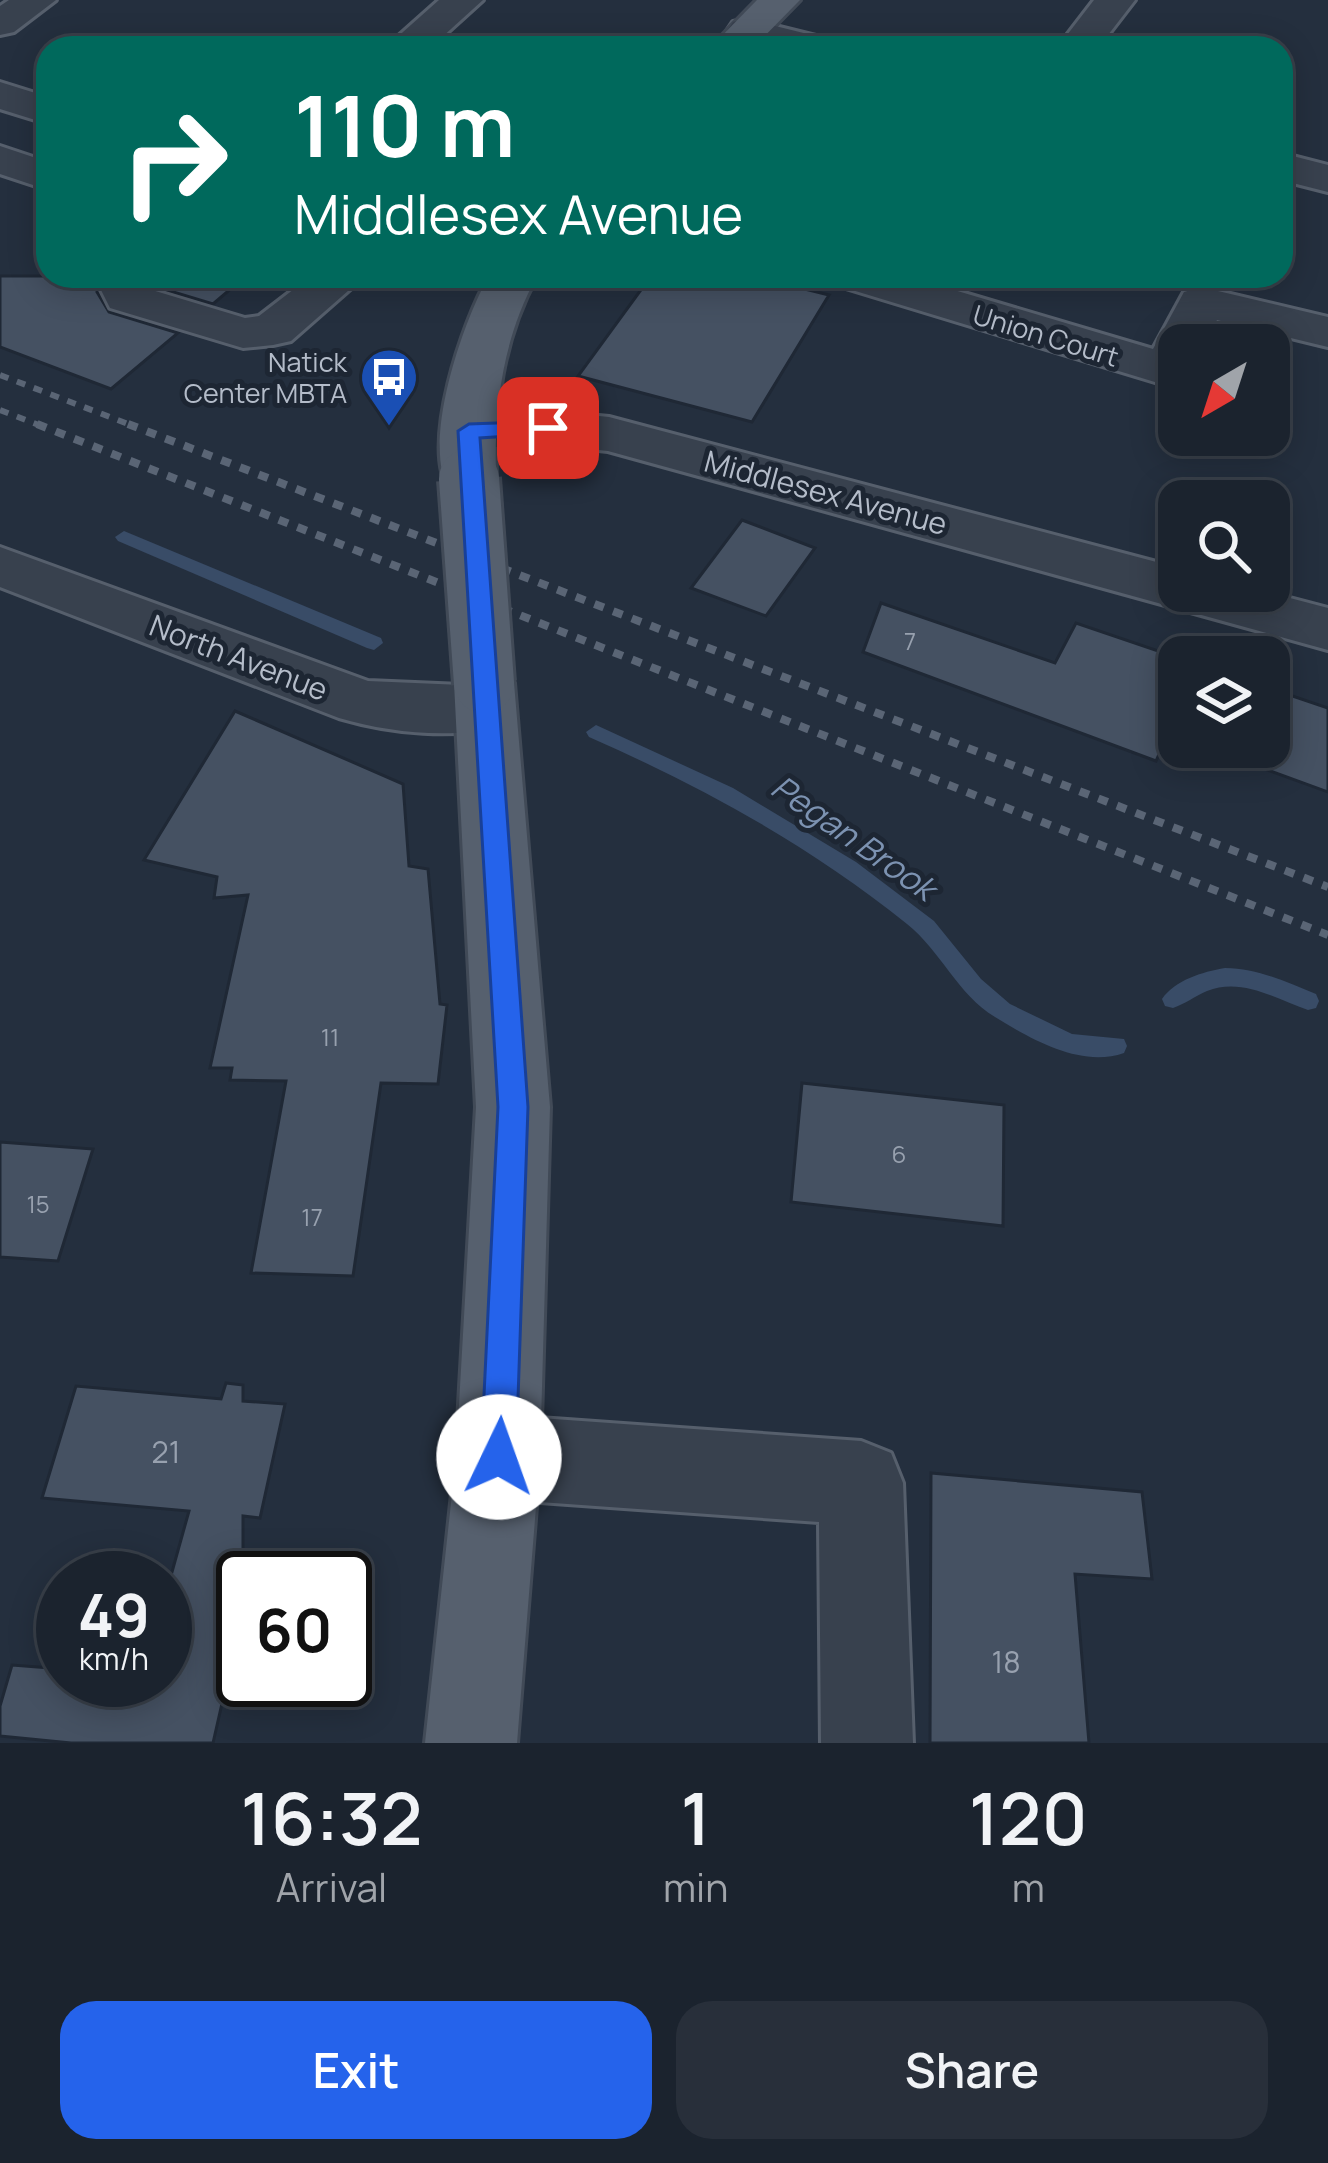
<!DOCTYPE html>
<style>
:root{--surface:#1b232e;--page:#282f3a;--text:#f1f3f6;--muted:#a0a4aa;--line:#39404a;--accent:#2563eb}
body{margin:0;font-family:Manrope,sans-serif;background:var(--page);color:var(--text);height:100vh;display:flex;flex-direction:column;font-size:45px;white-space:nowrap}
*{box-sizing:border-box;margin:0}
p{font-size:39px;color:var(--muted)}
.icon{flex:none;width:66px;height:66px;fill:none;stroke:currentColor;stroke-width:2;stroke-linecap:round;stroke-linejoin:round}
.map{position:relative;height:1743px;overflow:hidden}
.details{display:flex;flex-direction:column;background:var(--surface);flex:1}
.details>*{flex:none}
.guide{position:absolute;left:36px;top:36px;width:1257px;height:252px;border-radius:36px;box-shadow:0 6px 30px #0003,0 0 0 3px var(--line);background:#00695c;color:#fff;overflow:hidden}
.needle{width:78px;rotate:219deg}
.buttons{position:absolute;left:1158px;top:324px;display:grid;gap:24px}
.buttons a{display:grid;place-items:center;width:132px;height:132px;border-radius:24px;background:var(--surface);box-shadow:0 6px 30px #0003,0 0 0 3px var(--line);font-size:60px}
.speed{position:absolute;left:36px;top:1551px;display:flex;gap:24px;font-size:60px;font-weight:700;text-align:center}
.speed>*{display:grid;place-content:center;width:156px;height:156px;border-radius:50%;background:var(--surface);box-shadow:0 6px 30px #0003,0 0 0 3px var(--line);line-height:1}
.speed small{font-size:30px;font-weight:400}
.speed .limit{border:6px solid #111;border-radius:18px;background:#fff;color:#111}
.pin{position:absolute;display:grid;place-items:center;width:102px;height:102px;color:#fff;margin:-51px;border-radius:24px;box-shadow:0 6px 18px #0006}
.me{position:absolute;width:132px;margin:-66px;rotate:3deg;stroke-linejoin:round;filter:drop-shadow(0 0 9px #0008)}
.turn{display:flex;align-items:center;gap:42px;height:252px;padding:0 60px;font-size:54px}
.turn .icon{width:156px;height:156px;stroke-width:2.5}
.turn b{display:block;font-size:84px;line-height:102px}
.eta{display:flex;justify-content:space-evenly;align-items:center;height:204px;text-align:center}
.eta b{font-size:72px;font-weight:600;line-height:84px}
.button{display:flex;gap:24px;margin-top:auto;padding:24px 60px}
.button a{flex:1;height:138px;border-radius:36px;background:var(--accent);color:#fff;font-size:48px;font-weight:600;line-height:138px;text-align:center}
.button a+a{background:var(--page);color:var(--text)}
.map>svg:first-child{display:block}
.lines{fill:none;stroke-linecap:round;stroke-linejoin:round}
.stream{fill:#394c67;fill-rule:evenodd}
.building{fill:#455162;stroke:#1f2835;stroke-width:3}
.minor-casing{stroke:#565f6c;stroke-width:6}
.major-casing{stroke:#414a57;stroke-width:6}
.minor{fill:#38414e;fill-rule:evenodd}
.major{fill:#56606e;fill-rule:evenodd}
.rail-far1{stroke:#5a6575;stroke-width:6;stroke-dasharray:9 9;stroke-linecap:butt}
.rail{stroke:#5a6575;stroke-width:8;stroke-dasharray:10 10;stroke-linecap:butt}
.major-bridge-casing{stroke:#414a57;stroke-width:66;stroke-linecap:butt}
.major-bridge{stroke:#56606e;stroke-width:60}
.route{fill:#2563eb;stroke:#184099;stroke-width:3}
.labels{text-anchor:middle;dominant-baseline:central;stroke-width:10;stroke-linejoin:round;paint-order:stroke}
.number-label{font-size:24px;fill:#98a1af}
.far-street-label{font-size:27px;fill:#b4bcc9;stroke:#1d2633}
.far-poi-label{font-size:27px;fill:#b4bcc9;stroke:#1d2633;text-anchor:end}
.street-label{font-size:30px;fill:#b4bcc9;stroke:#1d2633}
.near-number-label{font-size:30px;fill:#98a1af}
.water-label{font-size:33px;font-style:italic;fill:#7c92b1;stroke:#1d2633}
</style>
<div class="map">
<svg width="1328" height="1743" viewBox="0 0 1328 1743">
<rect width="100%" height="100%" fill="#242f3e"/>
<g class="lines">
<!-- stream -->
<g class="stream">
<polygon points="124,531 381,638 383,643 374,650 367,648 118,541 115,537"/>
<path d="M596 725 733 788 856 862 934 921 981 979 1010 1004 1072 1034 1124 1039 1127 1046 1124 1053C1081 1068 1032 1040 995 1017 957 994 941 951 907 924 810 846 703 787 589 737L586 732Z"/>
<path d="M1225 968C1257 968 1286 982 1316 994L1319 1001 1316 1008 1308 1010C1276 999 1242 977 1207 991 1195 996 1185 1004 1173 1008L1165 1006 1162 999C1175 980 1202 972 1225 968Z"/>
</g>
</g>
<!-- building -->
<g class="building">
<polygon points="0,276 106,276 97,292 109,312 178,333 111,389 0,347"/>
<polygon points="167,276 246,276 213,304 160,288"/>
<polygon points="651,276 752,276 829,295 752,422 578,376"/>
<polygon points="742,520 815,548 766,616 691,588"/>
<polygon points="881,603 1055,663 1076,623 1179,658 1179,738 1168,734 1156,761 863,652"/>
<polygon points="1269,688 1328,708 1328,792 1204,747 1269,747"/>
<polygon points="235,711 403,784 409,866 428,869 440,1004 447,1005 438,1084 381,1083 353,1276 251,1273 286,1081 230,1080 232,1068 210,1068 248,895 214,898 217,877 144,860"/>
<polygon points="802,1083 1004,1105 1003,1226 791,1202"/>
<polygon points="0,1142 93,1149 58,1261 0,1257"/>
<polygon points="226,1383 243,1385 243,1401 285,1404 260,1518 243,1516 243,1611 213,1743 71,1743 0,1736 0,1706 12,1665 63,1669 63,1680 165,1680 165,1597 189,1511 42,1498 76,1386 221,1399"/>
<polygon points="931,1473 1142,1492 1152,1579 1075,1574 1089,1743 930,1743"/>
</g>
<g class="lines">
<!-- minor casing -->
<g class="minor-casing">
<g id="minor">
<polygon points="9,0 56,0 14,32 0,35 0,6"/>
<polygon points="439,0 483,0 430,48 385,48"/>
<polygon points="1094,0 1135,0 1098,48 1057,48"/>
<polygon points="747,19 828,39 834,48 766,48 733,40 727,31 733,22"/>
<polygon points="0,82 48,97 48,124 0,109"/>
<polygon points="0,146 48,162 48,190 0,174"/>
<polygon points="1281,153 1328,165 1328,192 1281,180"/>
<polygon points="112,276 163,276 152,290 245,318 259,316 311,276 365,276 291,341 273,345 243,348 110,308 101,290"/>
<polygon points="832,276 907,276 1153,349 1184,292 1201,287 1328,317 1328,347 1217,320 1205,345 1179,345 1179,383 1168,386 839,286"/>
<polygon points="548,411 609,417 1179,568 1179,591 1263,591 1328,608 1328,650 608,451 548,445 469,448 450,443 443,431 450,419"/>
<path d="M0 547 368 681 485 686 507 693 516 709 507 725C456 740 390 733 339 718L0 587Z"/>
<polygon points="498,1415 861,1441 891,1453 903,1483 913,1743 821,1743 819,1522 498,1499 468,1487 456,1457 468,1427"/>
</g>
</g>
<!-- major casing -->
<g class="major-casing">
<g id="major">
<polygon points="757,0 800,0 753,48 710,48"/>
<path d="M489 276H537C502 340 494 407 496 479L488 492 469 497 450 492C420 445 463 321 489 276Z"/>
<polygon points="484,661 505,667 514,683 550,1107 540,1457 517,1743 425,1743 456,1457 476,1107 454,683 463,667"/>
</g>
</g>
<!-- minor -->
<use href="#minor" class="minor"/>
<!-- major -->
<use href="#major" class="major"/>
<!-- rail-far1 -->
<g class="rail-far1">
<polyline points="0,375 136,427"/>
<polyline points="0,410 44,427"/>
</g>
<!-- rail -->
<g class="rail">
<polyline points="37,424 1328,935"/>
<polyline points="128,424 1328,887"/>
</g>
<!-- major-bridge casing -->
<g class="major-bridge-casing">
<polyline id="major-bridge" points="469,479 484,683"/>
</g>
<!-- major-bridge -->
<use href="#major-bridge" class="major-bridge"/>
</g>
<!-- route -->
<polygon class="route" points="548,421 559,428 556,433 480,438 528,1107 516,1457 511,1470 499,1475 486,1470 481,1457 498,1107 458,431 469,424"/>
<!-- icons -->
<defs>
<g id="bus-pin" transform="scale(3)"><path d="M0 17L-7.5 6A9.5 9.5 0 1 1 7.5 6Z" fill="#1a4fb4" stroke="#1d2633"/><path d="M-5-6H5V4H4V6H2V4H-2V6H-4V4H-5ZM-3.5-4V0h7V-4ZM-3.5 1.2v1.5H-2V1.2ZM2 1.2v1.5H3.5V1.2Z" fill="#fff"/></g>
</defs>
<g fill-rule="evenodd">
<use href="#bus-pin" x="389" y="377"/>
</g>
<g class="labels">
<!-- number labels -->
<g class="number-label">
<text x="910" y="640">7</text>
<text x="330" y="1036">11</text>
<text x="899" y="1153">6</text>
<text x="38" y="1203">15</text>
<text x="312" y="1216">17</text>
</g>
<!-- far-street labels -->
<g class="far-street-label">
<text transform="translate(1046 335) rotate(17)">Union Court</text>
</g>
<!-- far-poi labels -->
<g class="far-poi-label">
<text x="347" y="361">Natick<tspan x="347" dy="31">Center MBTA</tspan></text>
</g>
<!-- street labels -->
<g class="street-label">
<text transform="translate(826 492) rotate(15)">Middlesex Avenue</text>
<text transform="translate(239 657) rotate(21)">North Avenue</text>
</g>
<!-- near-number labels -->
<g class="near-number-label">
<text x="166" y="1451">21</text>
<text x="1006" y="1661">18</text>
</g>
<!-- water labels -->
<g class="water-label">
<text transform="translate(854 837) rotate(35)">Pegan Brook</text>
</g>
</g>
</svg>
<div class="buttons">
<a><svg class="needle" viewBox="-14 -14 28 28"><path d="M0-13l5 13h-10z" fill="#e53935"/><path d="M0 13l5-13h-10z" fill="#a0a4aa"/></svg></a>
<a><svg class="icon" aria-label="search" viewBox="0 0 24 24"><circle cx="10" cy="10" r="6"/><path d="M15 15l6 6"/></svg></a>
<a><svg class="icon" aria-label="layers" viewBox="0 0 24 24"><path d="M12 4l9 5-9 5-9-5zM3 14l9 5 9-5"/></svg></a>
</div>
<div class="speed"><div>49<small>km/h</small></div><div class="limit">60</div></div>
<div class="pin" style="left:548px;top:428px;background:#d93025"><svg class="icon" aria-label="arrive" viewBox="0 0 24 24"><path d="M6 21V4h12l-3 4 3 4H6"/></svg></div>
<svg class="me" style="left:499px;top:1457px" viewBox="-20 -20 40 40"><circle r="19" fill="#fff"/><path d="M0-13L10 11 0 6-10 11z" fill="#2563eb"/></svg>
<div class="guide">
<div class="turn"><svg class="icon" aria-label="right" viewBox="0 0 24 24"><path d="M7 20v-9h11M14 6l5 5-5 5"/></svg><div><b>110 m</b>Middlesex Avenue</div></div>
</div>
</div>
<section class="details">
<div class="eta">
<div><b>16:32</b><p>Arrival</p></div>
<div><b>1</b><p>min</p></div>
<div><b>120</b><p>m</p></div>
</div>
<div class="button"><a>Exit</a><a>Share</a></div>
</section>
